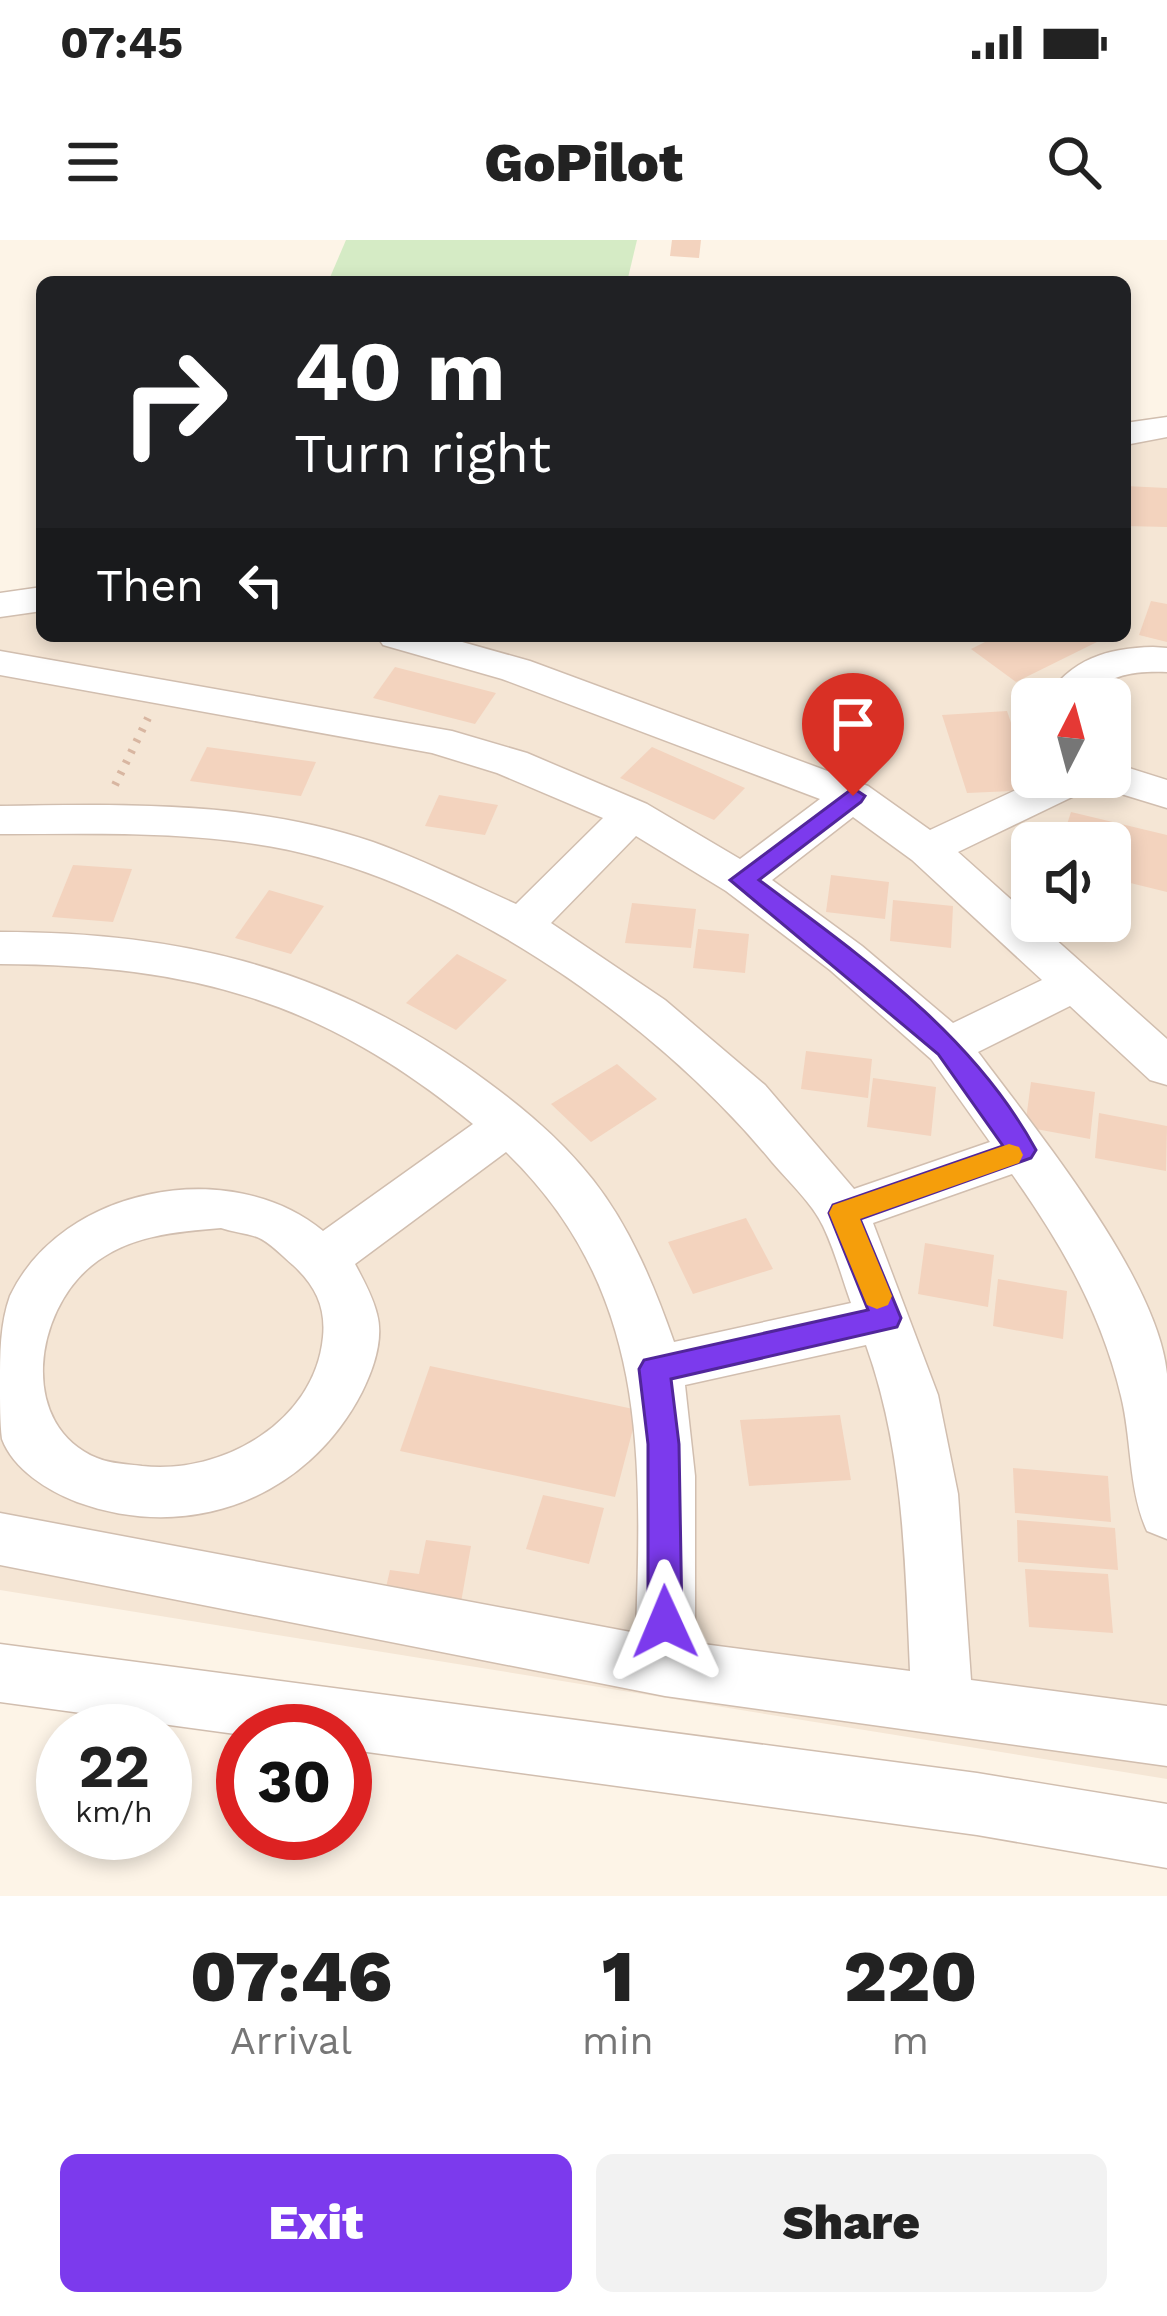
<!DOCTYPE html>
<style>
:root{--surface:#fff;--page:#f2f2f2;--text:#222;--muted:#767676;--accent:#7c3aed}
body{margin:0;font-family:"Work Sans",sans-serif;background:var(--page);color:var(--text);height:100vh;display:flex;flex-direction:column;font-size:45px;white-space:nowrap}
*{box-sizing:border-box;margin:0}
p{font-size:39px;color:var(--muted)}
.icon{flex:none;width:66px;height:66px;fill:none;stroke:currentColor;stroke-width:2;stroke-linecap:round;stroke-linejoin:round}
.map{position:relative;height:1656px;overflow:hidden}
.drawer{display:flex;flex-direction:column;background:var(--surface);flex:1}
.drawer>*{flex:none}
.top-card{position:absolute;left:36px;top:36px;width:1095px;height:366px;border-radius:18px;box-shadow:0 6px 18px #0003;background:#202124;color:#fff;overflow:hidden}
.needle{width:78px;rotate:6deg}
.tools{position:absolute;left:1011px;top:438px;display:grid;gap:24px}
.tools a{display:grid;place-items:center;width:120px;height:120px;border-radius:18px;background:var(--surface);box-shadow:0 6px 18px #0003;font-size:60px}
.speed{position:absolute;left:36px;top:1464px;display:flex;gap:24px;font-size:60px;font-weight:700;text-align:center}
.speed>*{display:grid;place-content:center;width:156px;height:156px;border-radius:50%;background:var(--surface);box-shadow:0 6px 18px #0003;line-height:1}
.speed small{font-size:30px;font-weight:400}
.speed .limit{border:18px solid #d22;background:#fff;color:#111}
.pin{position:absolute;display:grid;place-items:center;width:102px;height:102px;color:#fff;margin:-123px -51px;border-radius:50% 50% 50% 0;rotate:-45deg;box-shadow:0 0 12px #0007}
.pin .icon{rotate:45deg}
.me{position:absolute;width:132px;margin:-66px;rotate:359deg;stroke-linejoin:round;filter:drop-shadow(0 0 9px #0008)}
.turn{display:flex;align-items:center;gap:42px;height:252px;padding:0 60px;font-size:54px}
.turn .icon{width:156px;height:156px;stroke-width:2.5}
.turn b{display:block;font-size:84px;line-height:102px}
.then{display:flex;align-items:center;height:114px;padding:0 60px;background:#0003;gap:24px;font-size:45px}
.eta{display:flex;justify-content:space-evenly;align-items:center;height:204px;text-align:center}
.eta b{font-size:72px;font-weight:800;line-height:84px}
.button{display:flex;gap:24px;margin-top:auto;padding:24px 60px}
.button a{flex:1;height:138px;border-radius:18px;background:var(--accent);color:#fff;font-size:48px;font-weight:800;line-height:138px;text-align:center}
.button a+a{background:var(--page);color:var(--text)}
.status{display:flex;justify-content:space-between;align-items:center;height:84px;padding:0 60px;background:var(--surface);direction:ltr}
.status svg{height:33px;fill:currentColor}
header{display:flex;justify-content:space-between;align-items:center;height:156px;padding:0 60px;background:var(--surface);font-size:54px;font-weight:800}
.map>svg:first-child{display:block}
.residential{fill:#f5e6d5;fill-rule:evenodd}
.green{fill:#d5ebc5}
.building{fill:#f3d3be}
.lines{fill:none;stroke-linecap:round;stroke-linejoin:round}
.street-casing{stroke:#d1beaf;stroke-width:3}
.path{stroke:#d8b6a1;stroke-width:8;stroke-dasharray:3 9;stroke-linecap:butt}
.street{fill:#fff;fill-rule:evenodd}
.route{fill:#7c3aed;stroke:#51269a;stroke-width:3}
.slow{fill:#f59e0b}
</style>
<div class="status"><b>07:45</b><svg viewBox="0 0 49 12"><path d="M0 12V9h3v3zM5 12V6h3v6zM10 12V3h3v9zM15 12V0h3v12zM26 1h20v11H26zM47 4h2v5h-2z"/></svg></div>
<header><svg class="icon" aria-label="menu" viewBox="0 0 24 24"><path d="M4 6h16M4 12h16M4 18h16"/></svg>GoPilot<svg class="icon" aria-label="search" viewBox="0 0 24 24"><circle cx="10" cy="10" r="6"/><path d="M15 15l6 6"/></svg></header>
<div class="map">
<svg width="1167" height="1656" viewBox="0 0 1167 1656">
<rect width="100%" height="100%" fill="#fdf4e7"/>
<!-- residential -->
<path class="residential" d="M1167 179V1539L0 1350V358L42 352V396H1125V185ZM1032 459H1110V537H1032ZM1032 603H1110V681H1032Z"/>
<!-- green -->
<polygon class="green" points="346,0 637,0 627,42 328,42"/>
<!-- building -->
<g class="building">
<polygon points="672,0 701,0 699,18 670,16"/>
<polygon points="1125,246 1167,248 1167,287 1125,286"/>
<polygon points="1151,361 1167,364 1167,402 1139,395"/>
<polygon points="997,396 1089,396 1097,402 1016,442 971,409"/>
<polygon points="395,427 496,453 475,484 373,458"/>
<polygon points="1007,471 1034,550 967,553 942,475"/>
<polygon points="207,507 316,522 301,556 190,541"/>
<polygon points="652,507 745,548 714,580 620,538"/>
<polygon points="439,555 498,565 485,595 425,586"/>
<polygon points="1071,572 1167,595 1167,652 1110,638 1110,603 1061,603"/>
<polygon points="73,625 132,629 113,682 52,677"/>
<polygon points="831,635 889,642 885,679 826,672"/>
<polygon points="269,650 324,666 291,714 235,698"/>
<polygon points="893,660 953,666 951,708 890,701"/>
<polygon points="632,663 696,669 691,708 625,703"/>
<polygon points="698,689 749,694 745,733 693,728"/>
<polygon points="457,714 507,740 456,790 406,763"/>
<polygon points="806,811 872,819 868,858 801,849"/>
<polygon points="617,824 657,859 591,902 551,864"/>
<polygon points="873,838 936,847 931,896 867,887"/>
<polygon points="1031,842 1095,852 1090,899 1025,887"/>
<polygon points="1099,873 1167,886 1166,931 1095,918"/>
<polygon points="746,978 773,1029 693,1054 668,1002"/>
<polygon points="925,1003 994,1015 988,1067 918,1054"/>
<polygon points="998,1039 1067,1051 1063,1099 993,1086"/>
<polygon points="430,1126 638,1170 615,1257 400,1211"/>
<polygon points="840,1175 851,1240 749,1246 740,1180"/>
<polygon points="1013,1228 1108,1236 1111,1282 1015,1273"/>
<polygon points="543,1255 604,1268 589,1324 526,1309"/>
<polygon points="1017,1280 1115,1288 1118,1330 1018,1322"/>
<polygon points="426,1300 471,1306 458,1379 381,1369 390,1330 419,1334"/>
<polygon points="1025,1329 1108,1334 1113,1393 1029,1387"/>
</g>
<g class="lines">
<!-- street casing -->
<g class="street-casing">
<g id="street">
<polygon points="1167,177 1167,197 1125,205 1125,183"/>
<polygon points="42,347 42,371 0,377 0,353"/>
<path d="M377 396H441L530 421 868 546 930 590 1044 537H1110V522L1167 540V568L1095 546 958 612 1167 799V845L1150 840 1070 766 978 812C1036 890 1158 1038 1167 1134 1167 1188 1167 1244 1167 1299L1147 1291C1128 1249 1132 1200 1121 1156 1101 1072 1061 1003 1012 934L873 983 938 1155 958 1254 971 1440 1167 1466V1526L665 1456 0 1325V1273L636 1393C642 1211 647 1048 506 912L355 1024C363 1039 373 1057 377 1074 384 1099 373 1130 362 1152 307 1259 189 1303 77 1262 48 1251 13 1229 2 1199 0 1183 0 1162 0 1145 0 1114 0 1084 10 1056 62 946 232 915 323 991L473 884C322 760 192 725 0 724V692C174 692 319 725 464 825 511 858 557 894 593 940 630 987 654 1045 674 1102L851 1063C842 1038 835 1011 823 986 812 963 789 942 772 922 654 778 443 631 255 604 172 591 84 594 0 594V566C123 564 255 561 373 602 421 619 469 643 516 664L603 578 497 533 432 513 0 435V411L452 491 527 513 647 564 740 619 820 559 502 439 383 405ZM853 577 912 620 1042 740 953 783 862 706 772 640ZM636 596 726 651 830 730 931 819 990 902 854 949 765 845 665 760 551 683ZM221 988C233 992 245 993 257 997 270 1002 282 1016 293 1025 315 1045 326 1067 323 1097 315 1182 222 1235 142 1226 128 1224 111 1224 97 1218 18 1185 34 1073 91 1026 129 995 175 992 221 988ZM866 1105C904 1211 905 1320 910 1431L695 1403V1236L685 1145Z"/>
<path d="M1153 407 1167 408V432C1134 431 1108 434 1085 459H1045C1071 419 1107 408 1153 407Z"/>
<polygon points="0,1404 977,1533 1167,1564 1167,1628 977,1595 345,1509 345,1491 243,1491 243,1495 0,1462"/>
</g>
</g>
<!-- path -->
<polyline class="path" points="115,545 148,478"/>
<!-- street -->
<use href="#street" class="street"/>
</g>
<!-- route -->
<path class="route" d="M853 548 865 556 861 562 759 640C863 718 973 794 1036 910L1031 918 860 979 901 1078 897 1087 671 1139 679 1204 682 1382 677 1394 665 1398 653 1394 648 1382V1204L639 1129 644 1120 868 1070 829 973 833 965 1003 906 938 814 730 640Z"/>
<!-- slow -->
<polygon class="slow" points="1009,904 1019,907 1023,915 1019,923 860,979 892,1056 888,1065 877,1069 867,1065 829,973 833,965"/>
</svg>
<div class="tools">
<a><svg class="needle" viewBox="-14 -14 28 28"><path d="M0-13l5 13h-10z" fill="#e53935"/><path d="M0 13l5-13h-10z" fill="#767676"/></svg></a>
<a><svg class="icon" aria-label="sound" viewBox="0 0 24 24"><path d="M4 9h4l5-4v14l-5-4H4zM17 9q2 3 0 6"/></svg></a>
</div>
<div class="speed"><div>22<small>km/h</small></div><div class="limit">30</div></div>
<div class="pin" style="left:853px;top:556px;background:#d93025"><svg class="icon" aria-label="arrive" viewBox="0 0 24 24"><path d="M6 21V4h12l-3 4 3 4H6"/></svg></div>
<svg class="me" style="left:665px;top:1382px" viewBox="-20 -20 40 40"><path d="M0-17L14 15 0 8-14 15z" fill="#7c3aed" stroke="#fff" stroke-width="4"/></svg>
<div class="top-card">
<div class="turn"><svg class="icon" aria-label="right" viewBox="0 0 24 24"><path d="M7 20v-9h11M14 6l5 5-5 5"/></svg><div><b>40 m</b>Turn right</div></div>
<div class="then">Then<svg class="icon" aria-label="left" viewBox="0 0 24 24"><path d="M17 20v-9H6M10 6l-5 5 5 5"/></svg></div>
</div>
</div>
<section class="drawer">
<div class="eta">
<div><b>07:46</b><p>Arrival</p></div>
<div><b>1</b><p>min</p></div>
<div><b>220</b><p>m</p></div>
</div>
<div class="button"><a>Exit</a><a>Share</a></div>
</section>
